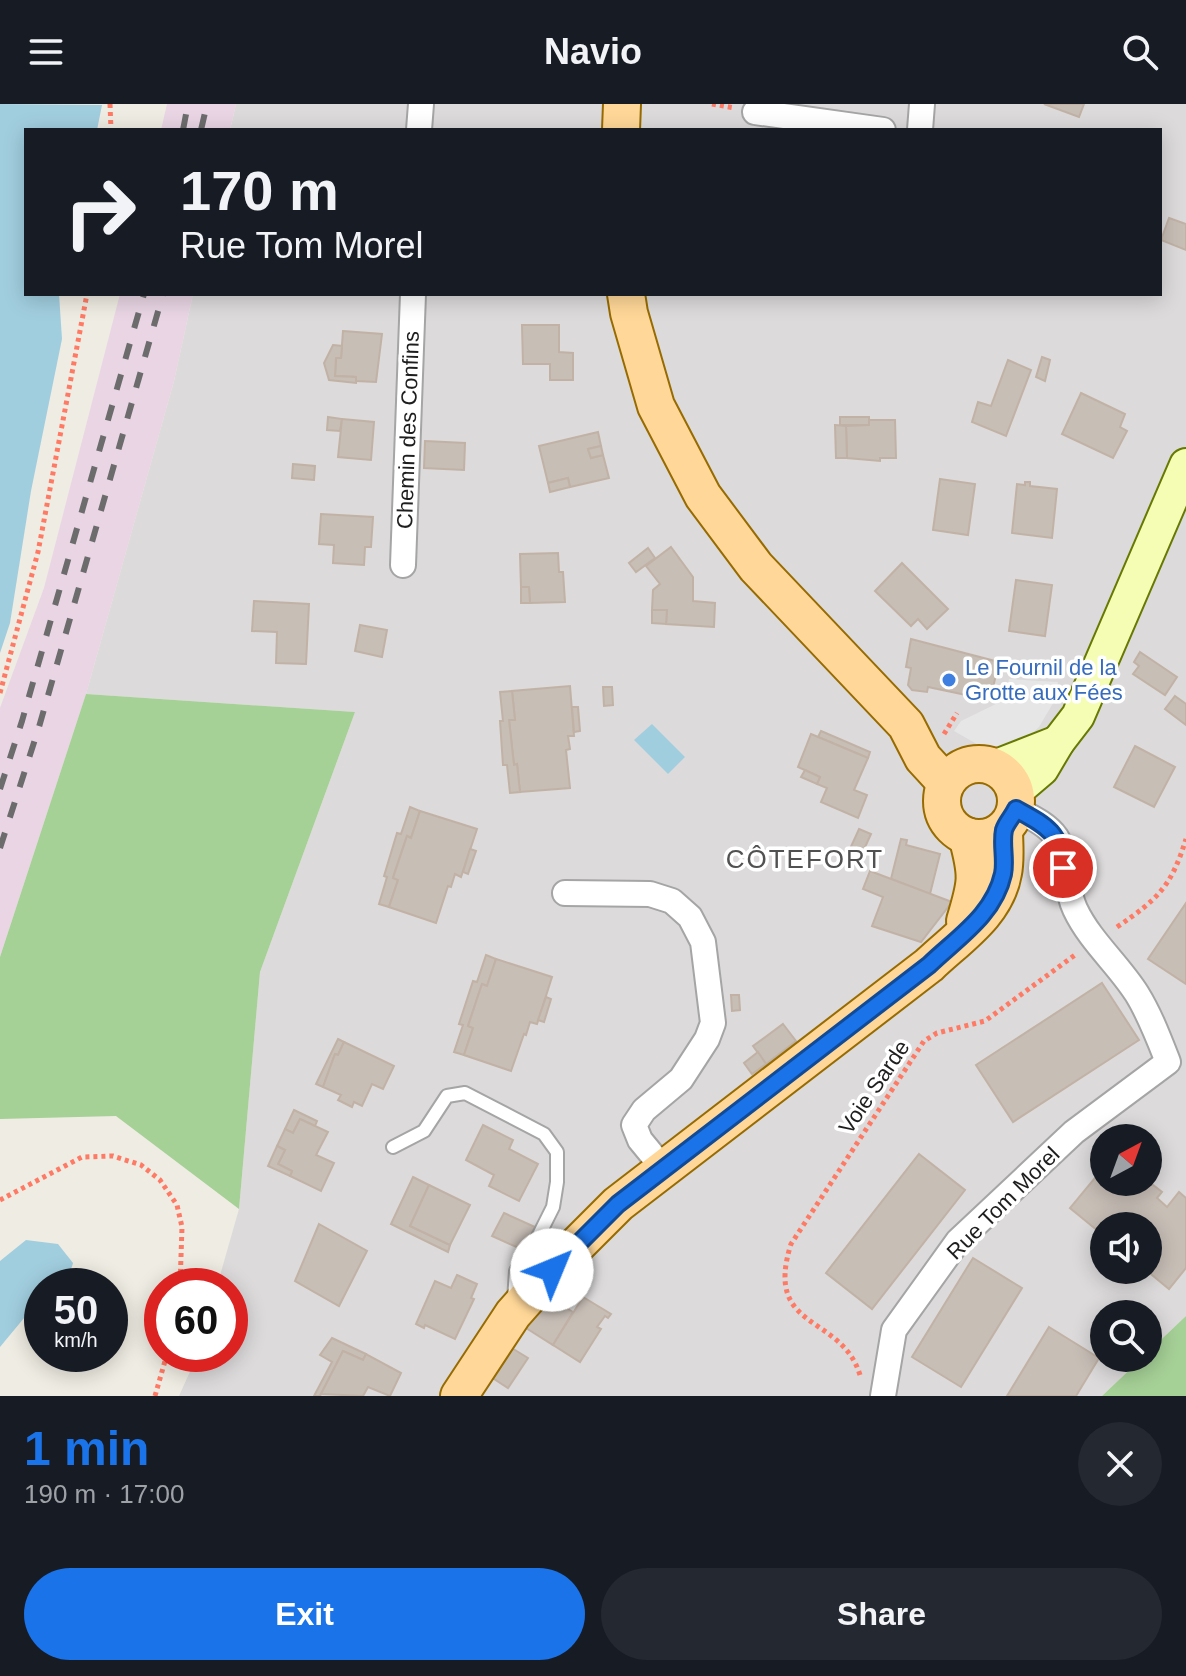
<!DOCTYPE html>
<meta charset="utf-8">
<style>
:root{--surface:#171b24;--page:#242831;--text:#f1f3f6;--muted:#9ea1a6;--accent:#1a73e8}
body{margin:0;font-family:Helvetica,sans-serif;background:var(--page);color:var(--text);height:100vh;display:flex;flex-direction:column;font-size:30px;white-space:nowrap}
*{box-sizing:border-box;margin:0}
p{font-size:26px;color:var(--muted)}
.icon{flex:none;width:44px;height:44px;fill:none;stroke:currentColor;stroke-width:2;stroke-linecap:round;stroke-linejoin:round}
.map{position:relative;height:1292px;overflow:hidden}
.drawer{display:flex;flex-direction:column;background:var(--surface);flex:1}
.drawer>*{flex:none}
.guide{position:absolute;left:24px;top:24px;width:1138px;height:168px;border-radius:0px;box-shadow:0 4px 20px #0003;background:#171b24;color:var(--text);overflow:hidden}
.needle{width:52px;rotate:41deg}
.controls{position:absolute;left:1090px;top:1020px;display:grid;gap:16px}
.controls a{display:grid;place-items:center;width:72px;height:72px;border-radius:50%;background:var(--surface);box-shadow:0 4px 20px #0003;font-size:40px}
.speed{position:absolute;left:24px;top:1164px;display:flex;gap:16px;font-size:40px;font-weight:700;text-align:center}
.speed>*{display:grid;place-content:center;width:104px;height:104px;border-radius:50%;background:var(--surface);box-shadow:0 4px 20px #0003;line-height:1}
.speed small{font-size:20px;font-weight:400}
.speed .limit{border:12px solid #d22;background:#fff;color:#111}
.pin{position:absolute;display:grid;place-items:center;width:68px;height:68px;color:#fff;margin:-34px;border:4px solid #fff;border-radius:50%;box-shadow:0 2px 8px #0007}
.me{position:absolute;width:88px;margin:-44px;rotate:45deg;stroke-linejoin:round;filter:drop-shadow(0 0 6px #0008)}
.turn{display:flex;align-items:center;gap:28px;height:168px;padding:0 24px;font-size:36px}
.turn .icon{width:104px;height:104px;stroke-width:2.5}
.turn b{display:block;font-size:56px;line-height:68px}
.round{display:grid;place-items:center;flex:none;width:84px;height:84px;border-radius:42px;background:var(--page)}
.headline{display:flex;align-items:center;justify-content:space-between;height:136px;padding:0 24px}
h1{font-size:48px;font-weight:700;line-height:60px;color:var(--accent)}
.button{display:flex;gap:16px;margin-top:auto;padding:16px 24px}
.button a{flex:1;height:92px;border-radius:48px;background:var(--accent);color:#fff;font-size:32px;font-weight:700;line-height:92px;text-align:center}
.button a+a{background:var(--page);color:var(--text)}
header{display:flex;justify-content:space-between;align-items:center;height:104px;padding:0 24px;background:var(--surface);font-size:36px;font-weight:700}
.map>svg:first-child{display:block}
.residential{fill:#dcdada;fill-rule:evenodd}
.industrial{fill:#e9d5e4}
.forest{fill:#a5d096}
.parking{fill:#e6e6e6}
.water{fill:#a1cedf}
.building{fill:#c7beb6;stroke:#c1b2a5;stroke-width:2}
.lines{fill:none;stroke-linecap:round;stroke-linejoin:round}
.lane-casing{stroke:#a5a5a5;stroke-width:16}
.street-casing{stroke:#a5a5a5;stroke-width:28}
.secondary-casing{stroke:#677900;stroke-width:36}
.primary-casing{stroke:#976b00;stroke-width:40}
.path{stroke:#ff7a64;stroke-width:5;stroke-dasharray:4 4;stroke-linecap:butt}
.lane{stroke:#fff;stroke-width:12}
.street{stroke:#fff;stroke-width:24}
.secondary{stroke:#f5fcb4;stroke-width:32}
.primary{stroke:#ffd798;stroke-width:36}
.rail{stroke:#6c6c6c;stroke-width:6;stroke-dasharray:16 16;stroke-linecap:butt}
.route-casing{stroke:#114b97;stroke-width:20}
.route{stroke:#1a73e8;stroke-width:14}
.shop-dot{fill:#3f7fe0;stroke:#fff;stroke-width:3}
.labels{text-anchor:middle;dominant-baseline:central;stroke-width:7;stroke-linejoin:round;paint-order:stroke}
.street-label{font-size:22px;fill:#1e1e1e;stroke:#fff}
.shop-label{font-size:22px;fill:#366cbe;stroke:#fff;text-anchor:start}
.quarter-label{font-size:26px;letter-spacing:2px;fill:#515151;stroke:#fff}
</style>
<header><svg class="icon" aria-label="menu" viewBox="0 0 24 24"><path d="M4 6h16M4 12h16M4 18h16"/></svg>Navio<svg class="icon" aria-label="search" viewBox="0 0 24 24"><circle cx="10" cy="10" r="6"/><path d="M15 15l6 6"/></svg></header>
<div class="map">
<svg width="1186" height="1292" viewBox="0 0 1186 1292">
<rect width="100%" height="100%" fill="#efece3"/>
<!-- residential -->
<path class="residential" d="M236 0H1186V1212L1148 1248V1210H1104V1254H1142L1102 1292H179L198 1250H230V1182H217L239 1105 260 868 355 608 86 590 174 277 193 190H1160V26H230ZM1104 1034H1148V1078H1104ZM1104 1122H1148V1166H1104Z"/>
<!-- industrial -->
<g class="industrial">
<polygon points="167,0 236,0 230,26 161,26"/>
<polygon points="120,190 193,190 174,277 86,590 0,853 0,604 44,484"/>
</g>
<!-- forest -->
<g class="forest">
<polygon points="86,590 355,608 260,868 239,1105 116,1012 0,1015 0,853"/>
<polygon points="1186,1212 1186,1292 1102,1292 1142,1254 1148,1254 1148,1248"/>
</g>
<!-- parking -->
<polygon class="parking" points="1009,575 1058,578 1055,596 1039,623 1017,644 1006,647 982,643 954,627 961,617 1006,595"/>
<!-- water -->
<g class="water">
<polygon points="0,0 102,1 97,26 26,26 26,190 59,190 62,235 31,387 10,519 0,549"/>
<polygon points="652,620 685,653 668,670 634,636"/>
<path d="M26 1136 58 1140 73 1159C69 1175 58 1182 42 1182V1201L29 1208 0 1243V1157Z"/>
</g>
<!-- building -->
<g class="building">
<polygon points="1044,0 1084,0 1079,13"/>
<polygon points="1169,114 1186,120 1186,146 1161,136"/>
<polygon points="522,221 559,221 559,248 573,249 573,276 550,276 550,260 523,260"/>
<polygon points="343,227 382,230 376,278 356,277 356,273 335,272 336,254 341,254"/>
<polygon points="333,241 342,242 341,254 336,254 335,272 356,273 356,279 329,276 324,259"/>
<polygon points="1042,253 1050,256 1045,277 1036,273"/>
<polygon points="1008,256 1031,266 1006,332 972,318 978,298 991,302"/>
<polygon points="1081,289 1125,310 1120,323 1127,327 1113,354 1062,330"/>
<polygon points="328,313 342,315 340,327 327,326"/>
<rect x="840" y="313" width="29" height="8"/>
<polygon points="342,315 374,318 371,356 338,353"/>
<polygon points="869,316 895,316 896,354 880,354 880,357 847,354 846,322 869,321"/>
<polygon points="835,321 846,322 847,354 836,354"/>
<polygon points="598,328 601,342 588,345 591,354 603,351 609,374 570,383 568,374 548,379 539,342"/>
<polygon points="425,337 465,339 464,366 424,364"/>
<polygon points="601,342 603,351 591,354 588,345"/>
<polygon points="293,360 315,362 314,376 292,374"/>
<polygon points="568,374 570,383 550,388 548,379"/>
<polygon points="940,375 975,380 968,431 933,426"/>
<polygon points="1025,378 1030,378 1030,382 1057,385 1052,434 1012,429 1017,380 1025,381"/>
<polygon points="321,410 373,413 371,443 365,443 364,461 333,459 334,441 319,440"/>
<polygon points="671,443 693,473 693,497 715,499 714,523 666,520 667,506 652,506 653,486 660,480 646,462"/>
<polygon points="648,444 655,454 636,468 629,459"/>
<polygon points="558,449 559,468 563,468 565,498 530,499 529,483 521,483 520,450"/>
<polygon points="902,459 948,505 927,525 918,515 911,522 875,487"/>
<polygon points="1016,476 1052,481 1045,532 1009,527"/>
<polygon points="521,483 529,483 530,499 521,499"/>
<polygon points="254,497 309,500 306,560 276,559 277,528 252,527"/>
<polygon points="652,506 667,506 666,520 652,519"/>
<polygon points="360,521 387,526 382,553 355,547"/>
<polygon points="911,535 999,558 990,596 928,583 927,588 912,586 908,581 911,564 906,563"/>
<polygon points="1140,548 1177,573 1165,591 1133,570 1139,562 1134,558"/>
<polygon points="570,582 574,632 568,632 570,645 566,646 570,684 520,688 517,660 514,661 509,616 515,616 512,587"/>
<polygon points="603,583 612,583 613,601 604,602"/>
<polygon points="512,587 515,616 509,616 514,661 517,660 520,688 510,689 507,661 503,661 500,617 503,617 500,588"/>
<polygon points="1175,592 1186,600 1186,621 1165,605"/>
<polygon points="572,603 578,603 580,627 574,628"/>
<polygon points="821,627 870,648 868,654 818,633"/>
<polygon points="811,630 868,654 854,686 867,691 858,714 821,698 827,684 817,680 820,673 798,663"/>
<polygon points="1135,642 1175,663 1154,703 1114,683"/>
<polygon points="805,666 820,673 817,680 801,673"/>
<polygon points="410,703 420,707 411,734 407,732 393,774 398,776 389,803 379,800 387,773 384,772 397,729 401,730"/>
<polygon points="420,707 477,725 461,773 455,770 451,783 448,782 436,819 389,803 398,776 393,774 407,732 411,734"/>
<polygon points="859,725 871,730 861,752 849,747"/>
<polygon points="901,735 907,736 906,741 940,750 930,790 891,775"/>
<polygon points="470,745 476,747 468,770 463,768"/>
<polygon points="870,767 952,798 921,838 872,822 883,793 863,785"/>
<polygon points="1186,799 1186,880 1148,855"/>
<polygon points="486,851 496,855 487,882 482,880 468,922 473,924 464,951 454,948 463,921 459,920 473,877 477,878"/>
<polygon points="496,855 552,873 537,920 530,918 526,931 524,930 511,967 464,951 473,924 468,922 482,880 487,882"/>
<polygon points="1102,879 1139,936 1013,1018 976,961"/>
<polygon points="731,891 739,891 740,906 732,907"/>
<polygon points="546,893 551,895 544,918 538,916"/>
<polygon points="783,920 796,937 766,960 753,942"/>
<polygon points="338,935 344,938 338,951 335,950 323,983 316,980"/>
<polygon points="344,938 394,962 383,985 372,980 362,1002 354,998 352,1003 338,996 341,991 323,983 335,950 338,951"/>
<polygon points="758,948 766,960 752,970 744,959"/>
<polygon points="294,1006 317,1017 315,1022 300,1015 293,1029 285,1025"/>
<polygon points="300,1015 328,1028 316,1051 334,1059 321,1087 290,1072 292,1067 278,1060 285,1046 277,1042 285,1025 293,1029"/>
<polygon points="483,1021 513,1036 509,1045 538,1060 519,1097 489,1082 494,1071 466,1056"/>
<polygon points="277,1042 285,1046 278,1060 292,1067 290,1072 268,1062"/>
<polygon points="919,1050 965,1086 872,1205 826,1169"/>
<polygon points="1104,1063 1104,1078 1148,1077 1162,1088 1157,1094 1167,1103 1179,1088 1186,1094 1186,1164 1169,1185 1146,1166 1148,1166 1148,1122 1104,1122 1104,1132 1070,1104"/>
<polygon points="413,1073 429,1081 410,1122 450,1141 448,1148 391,1120"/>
<polygon points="429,1081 470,1101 450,1141 410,1122"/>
<polygon points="504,1109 535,1123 523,1146 492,1132"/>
<polygon points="319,1120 367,1147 339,1202 295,1177"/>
<polygon points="973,1154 1022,1184 961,1283 912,1253"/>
<polygon points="457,1171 477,1180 471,1194 474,1195 455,1235 425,1221 424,1224 416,1220 435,1177 451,1184"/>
<polygon points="552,1185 570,1196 568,1205 573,1208 553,1241 526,1224"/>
<polygon points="583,1193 611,1210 608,1214 605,1212 597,1223 601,1225 580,1258 553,1241"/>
<polygon points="1049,1223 1099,1254 1076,1292 1007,1292"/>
<polygon points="332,1234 366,1250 363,1256 343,1247 320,1292 314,1292 332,1258 320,1251"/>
<polygon points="510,1243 528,1254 508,1284 491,1273"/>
<polygon points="343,1247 363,1256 366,1250 401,1269 390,1292 368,1283 363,1292 321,1290"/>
</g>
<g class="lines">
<!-- lane casing -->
<g class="lane-casing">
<polyline id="lane" points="393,1043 424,1027 447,992 465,989 544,1030 557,1048 557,1078 553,1103 534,1141 516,1167 514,1195"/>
</g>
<!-- street casing -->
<g class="street-casing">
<g id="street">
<polyline points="755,8 883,26"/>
<polyline points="419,26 421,0"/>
<polyline points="920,26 922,0"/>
<polyline points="403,461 413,190"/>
<polyline points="565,789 650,790 672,797 690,813 703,838 713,919 707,935 681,975 644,1006 634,1021 640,1036 663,1064"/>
<path d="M883 1292 894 1226 958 1137 1074 1028 1168 958C1159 935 1150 911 1137 890 1118 860 1090 837 1075 805 1064 782 1068 752 1056 733 1047 720 1029 712 1016 705"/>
</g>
</g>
<!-- secondary casing -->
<g class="secondary-casing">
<g id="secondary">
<polyline points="994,663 1058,638"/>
<polyline points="1015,688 1042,665 1058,638 1078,612 1186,361"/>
</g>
</g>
<!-- primary casing -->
<g class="primary-casing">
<g id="primary">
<polyline points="621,26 622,0"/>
<polyline points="626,190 629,209 656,302 703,392 756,463 906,621 923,654 946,679"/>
<circle cx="979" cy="697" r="37"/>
<path d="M965 817C977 778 978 772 967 732"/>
<path d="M459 1292 513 1210 552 1166 618 1100 929 861C957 834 996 810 1003 769 1006 755 1004 739 1004 725"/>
</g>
</g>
<!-- path -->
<g class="path">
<polyline points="110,0 111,26"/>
<polyline points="712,0 735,4"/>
<polyline points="0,589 38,448 87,190"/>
<polyline points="944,630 957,609"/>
<path d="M1117 823C1158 795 1171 783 1186 735"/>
<polyline points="0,1096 82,1053 113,1052 141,1061 160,1076 177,1101 182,1123 180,1182"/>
<path d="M860 1271C841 1209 763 1228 791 1140L924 937 937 929 985 917 1075 851"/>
<polyline points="155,1292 167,1250"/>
</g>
<!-- lane -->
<use href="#lane" class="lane"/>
<!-- street -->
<use href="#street" class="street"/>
<!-- secondary -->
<use href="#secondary" class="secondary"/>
<!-- primary -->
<use href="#primary" class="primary"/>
<!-- rail -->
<g class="rail">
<polyline points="183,26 188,0"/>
<polyline points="201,26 207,0"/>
<polyline points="0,685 22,617 144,190"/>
<polyline points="0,744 39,623 163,190"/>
</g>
</g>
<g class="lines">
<!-- route casing -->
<g class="route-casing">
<path id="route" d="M552 1166 618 1100 929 861C957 834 994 811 1003 770 1006 756 1001 740 1004 726 1006 719 1013 712 1016 705 1045 721 1061 728 1063 764"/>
</g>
<!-- route -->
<use href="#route" class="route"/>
</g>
<!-- markers -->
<circle class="shop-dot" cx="949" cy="576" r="8"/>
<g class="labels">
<!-- street labels -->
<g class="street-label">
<text transform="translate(408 326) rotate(-88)">Chemin des Confins</text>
<text transform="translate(874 983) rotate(-56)">Voie Sarde</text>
<text transform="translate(1003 1099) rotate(-45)">Rue Tom Morel</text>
</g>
<!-- shop labels -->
<g class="shop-label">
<text x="965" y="563">Le Fournil de la<tspan x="965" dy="25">Grotte aux Fées</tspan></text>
</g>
<!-- quarter labels -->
<g class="quarter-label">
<text x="805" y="755">CÔTEFORT</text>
</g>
</g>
</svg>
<div class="controls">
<a><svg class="needle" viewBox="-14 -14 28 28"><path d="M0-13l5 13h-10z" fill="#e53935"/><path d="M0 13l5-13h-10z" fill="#9ea1a6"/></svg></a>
<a><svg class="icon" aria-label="sound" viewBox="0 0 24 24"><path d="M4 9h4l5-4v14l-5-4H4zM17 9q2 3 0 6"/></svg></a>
<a><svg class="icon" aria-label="search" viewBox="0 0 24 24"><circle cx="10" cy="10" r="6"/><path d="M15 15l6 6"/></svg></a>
</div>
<div class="speed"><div>50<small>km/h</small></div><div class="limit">60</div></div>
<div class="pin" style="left:1063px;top:764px;background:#d93025"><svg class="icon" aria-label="arrive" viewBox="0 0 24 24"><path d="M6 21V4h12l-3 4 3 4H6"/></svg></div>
<svg class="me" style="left:552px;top:1166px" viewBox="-20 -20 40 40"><circle r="19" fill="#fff"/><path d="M0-13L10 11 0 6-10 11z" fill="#1a73e8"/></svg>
<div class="guide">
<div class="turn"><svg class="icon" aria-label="right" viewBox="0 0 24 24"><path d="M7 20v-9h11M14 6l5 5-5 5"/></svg><div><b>170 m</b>Rue Tom Morel</div></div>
</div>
</div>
<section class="drawer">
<div class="headline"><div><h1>1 min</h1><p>190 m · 17:00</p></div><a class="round"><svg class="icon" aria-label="close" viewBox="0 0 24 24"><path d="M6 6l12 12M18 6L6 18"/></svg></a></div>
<div class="button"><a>Exit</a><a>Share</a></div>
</section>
